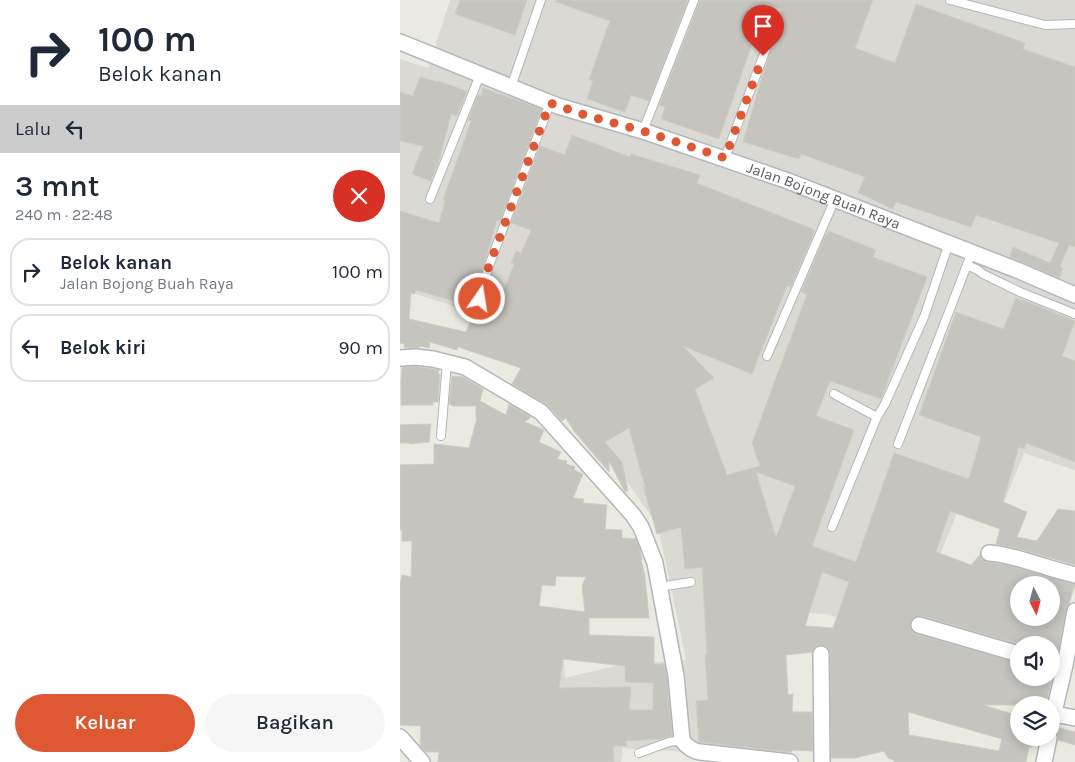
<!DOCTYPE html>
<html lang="id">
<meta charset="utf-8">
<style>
:root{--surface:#fff;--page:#f6f6f7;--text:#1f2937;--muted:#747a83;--line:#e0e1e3;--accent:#de5834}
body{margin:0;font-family:Karla,sans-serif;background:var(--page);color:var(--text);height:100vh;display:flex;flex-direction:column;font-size:19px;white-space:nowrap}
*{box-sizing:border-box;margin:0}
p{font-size:16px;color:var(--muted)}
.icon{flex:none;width:28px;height:28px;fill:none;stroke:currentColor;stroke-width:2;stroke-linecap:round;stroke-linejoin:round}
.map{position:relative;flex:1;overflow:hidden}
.drawer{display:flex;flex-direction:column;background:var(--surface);width:400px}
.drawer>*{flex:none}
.banner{background:#fff;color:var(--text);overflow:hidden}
.needle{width:32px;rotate:174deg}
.fabs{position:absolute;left:610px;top:576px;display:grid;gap:10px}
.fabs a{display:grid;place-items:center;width:50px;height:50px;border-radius:50%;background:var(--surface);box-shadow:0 2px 12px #0003;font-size:25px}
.pin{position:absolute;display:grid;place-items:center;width:42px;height:42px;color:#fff;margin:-51px -21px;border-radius:50% 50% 50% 0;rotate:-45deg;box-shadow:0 0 5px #0007}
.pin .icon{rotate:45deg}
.me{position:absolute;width:55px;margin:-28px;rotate:13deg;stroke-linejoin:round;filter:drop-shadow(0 0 4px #0008)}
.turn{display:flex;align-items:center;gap:18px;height:105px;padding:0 15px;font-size:22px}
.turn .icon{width:65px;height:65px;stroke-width:2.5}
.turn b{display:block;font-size:35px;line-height:42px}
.then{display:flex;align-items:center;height:48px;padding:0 15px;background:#0003;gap:10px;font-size:19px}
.round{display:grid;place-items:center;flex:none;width:52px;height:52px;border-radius:26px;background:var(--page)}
.head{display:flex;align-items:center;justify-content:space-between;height:85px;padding:0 15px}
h1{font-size:30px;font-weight:600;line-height:38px}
.action{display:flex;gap:10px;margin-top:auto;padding:10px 15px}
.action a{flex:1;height:58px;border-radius:30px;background:var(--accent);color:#fff;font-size:20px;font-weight:600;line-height:58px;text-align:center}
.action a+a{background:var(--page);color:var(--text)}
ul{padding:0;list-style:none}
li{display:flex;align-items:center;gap:15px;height:68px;margin:0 10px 8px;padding:0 5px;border:2px solid var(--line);border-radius:20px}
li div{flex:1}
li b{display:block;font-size:19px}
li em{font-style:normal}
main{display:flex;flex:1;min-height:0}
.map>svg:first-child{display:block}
.industrial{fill:#dad9d3}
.building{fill:#c6c4be;stroke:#d0cdc0;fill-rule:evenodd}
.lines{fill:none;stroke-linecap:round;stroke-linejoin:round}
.service-casing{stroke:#b3b6bb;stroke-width:10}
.minor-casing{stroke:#b3b6bb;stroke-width:18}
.service{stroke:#fff;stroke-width:8}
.minor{stroke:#fff;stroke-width:15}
.route{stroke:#de5834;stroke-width:9;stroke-dasharray:0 16.2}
.labels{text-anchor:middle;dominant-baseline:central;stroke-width:5;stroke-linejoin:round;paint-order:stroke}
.street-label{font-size:15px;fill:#595c61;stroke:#fff}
</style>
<main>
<section class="drawer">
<div class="banner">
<div class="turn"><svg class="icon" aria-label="right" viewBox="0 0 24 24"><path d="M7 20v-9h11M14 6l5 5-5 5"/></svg><div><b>100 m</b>Belok kanan</div></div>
<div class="then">Lalu<svg class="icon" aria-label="left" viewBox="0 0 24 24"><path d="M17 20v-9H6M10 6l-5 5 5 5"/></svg></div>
</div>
<div class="head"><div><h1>3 mnt</h1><p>240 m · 22:48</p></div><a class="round" style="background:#d93025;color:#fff"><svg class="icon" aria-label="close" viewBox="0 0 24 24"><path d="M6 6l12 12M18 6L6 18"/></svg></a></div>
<ul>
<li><svg class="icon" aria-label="right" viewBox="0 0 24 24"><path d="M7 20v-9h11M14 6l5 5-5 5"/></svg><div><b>Belok kanan</b><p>Jalan Bojong Buah Raya</p></div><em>100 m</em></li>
<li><svg class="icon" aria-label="left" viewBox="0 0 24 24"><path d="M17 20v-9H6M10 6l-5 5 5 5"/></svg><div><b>Belok kiri</b></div><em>90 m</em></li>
</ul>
<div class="action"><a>Keluar</a><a>Bagikan</a></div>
</section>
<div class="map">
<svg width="675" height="762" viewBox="0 0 675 762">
<rect width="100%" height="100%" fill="#ebeae1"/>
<!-- industrial -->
<polygon class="industrial" points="50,0 675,0 675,470 624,453 598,517 559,508 494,668 457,625 427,614 381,612 387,758 223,748 221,762 38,762 54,612 162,630 165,678 219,665 286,660 258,525 173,407 203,353 0,289 0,59 28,68"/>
<!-- building -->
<g class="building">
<polygon points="60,0 127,0 115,35 55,14"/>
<polygon points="156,0 288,0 249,101 231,95 225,112 187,99 193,81 189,79 210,21 156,2"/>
<polygon points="300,0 473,0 455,48 495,63 516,4 625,43 623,49 675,67 675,247 669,245 660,267 663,268 659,278 610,257 613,247 650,263 659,243 576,215 571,227 496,202 493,209 458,193 465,177 401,154 399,159 343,142 364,70 375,40 374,35 382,9 366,4 319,139 261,119 265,107 259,105"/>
<polygon points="20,77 38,82 38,81 67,91 57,116 51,114 39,161 31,181 12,174 23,146 0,141 0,92 13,96"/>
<path d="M83 88 142 109 100 221 97 220 72 306 16 290 14 294 11 293 9 319 66 332 73 314 92 320 114 264 111 263 116 251 121 253 131 230 111 223 140 146 165 155 172 135 230 157 231 154 300 175 297 183 415 230 391 287 387 286 352 374 283 346 314 378 295 389 327 475 360 466 352 443 407 294 401 292 426 234 427 235 429 231 476 250 473 257 527 277 481 399 430 381 416 416 454 430 412 546 456 562 494 453 569 479 581 437 519 415 556 312 603 329 616 298 636 305 675 321 662 356 675 361V462L626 443 624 449 619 447 603 502 627 512 617 537 637 541 658 509 675 511V565L619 549 596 544 600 529 550 511 536 552 571 565 580 555 583 560 588 562 608 565 675 584 669 604 666 609 657 658 651 656V645H622L522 616H517L513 618 510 623V627L512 631 516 634 619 663V678H652L647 699 645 698 644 705H583L619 716V738H633L632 747H629L626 762H494V760L488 758 484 751 455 758H431L430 654 429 649 425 646 421 645 416 646 412 652 386 655 388 695 393 694 392 712H412L413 751 392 750V752L380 751 299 742 296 701 308 700 305 654H307L302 567 285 569 281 527 257 534 243 486 246 490 229 428 205 442 222 462 228 491 225 492 209 461V472L174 431 166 418 162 421 146 404 112 384 121 368 58 347 57 350 30 342 29 348 19 346V348H4L5 344 0 343V211L39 223 45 201 43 200 71 121 68 120 78 95 81 96ZM356 472 395 486 376 538ZM422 572 449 582 433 628 405 626ZM619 581 629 585H651V618H619ZM508 712 602 739 599 751 509 735Z"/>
<polygon points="15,366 39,370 38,374 40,374 38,402 33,402 33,405 1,405 1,382 2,367"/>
<path d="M52 376 63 377 83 389 80 401 106 415 109 404 131 417 125 422 144 430 139 442 161 452 157 459 167 461 166 464 175 467 174 470 183 474 173 498 184 499 183 503 207 505 205 529 222 530V538L236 539 240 550 242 560H241L245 577 249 618H189V635L254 637V664H264L267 677 272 736 260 739 226 741V746H213L214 762H38L39 752H26L20 746 21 726 0 725V584L2 575 11 577 12 541H2V530H0V465L34 464V444L69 448 77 418H76V406H53L49 404ZM156 576 186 577 182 586 185 612 139 606 142 585 155 586ZM163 659 225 666V682L253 683V710H229L231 687 159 688Z"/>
<polygon points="31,424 29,442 10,444 10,443 0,443 0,425"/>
<polygon points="660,728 675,732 675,745 658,740 658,736 656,733"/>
</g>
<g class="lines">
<!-- service casing -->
<g class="service-casing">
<g id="service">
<polyline points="550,0 645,25 675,24"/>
<polyline points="111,87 141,0"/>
<polyline points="243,131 294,0"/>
<polyline points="325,158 370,38"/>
<polyline points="30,199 80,75"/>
<polyline points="572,252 567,265 578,270 583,274 620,292 675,314"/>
<path d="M78 304C84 291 85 276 90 263L150 103"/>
<polyline points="367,356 435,199"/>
<polyline points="434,394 477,417"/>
<polyline points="41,436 47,362"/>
<polyline points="498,444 567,265"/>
<polyline points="432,527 477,417 485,404 524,317 549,243"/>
<polyline points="259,587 291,582"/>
<polyline points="239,753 269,742 282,740"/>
</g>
</g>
<!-- minor casing -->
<g class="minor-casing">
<g id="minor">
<path id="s1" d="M0 42 158 106 243 131 388 181 617 270 675 295"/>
<path d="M0 358 15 357 33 359 65 367 141 412 233 515 241 527 255 563 276 676 282 740C287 747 292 751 300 752L390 762"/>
<path d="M589 553C608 554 625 561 644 566 654 570 665 572 675 575"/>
<polyline points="519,625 619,654"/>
<polyline points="421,654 422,762"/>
<polyline points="654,714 675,718"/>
<polyline points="651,725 665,665 675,611"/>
<polyline points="0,737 22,762"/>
<polyline points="644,762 649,738"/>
</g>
</g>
<!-- service -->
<use href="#service" class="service"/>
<!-- minor -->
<use href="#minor" class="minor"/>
</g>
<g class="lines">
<!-- route -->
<polyline class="route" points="80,299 86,274 150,103 185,115 243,131 325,158 363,56"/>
</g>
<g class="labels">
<!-- street labels -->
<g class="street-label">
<text stroke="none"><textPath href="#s1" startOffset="451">Jalan Bojong Buah Raya</textPath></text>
</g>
</g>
</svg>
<div class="fabs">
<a><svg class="needle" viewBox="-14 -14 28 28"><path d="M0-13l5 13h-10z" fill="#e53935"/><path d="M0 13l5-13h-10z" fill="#747a83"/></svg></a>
<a><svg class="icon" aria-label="sound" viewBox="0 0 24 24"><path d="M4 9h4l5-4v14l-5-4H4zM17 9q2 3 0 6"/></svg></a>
<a><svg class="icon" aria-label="layers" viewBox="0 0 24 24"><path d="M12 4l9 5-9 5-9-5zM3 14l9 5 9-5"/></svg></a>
</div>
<div class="pin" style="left:363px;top:56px;background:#d93025"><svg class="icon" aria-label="arrive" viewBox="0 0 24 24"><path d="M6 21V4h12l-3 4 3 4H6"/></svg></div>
<svg class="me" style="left:80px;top:299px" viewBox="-20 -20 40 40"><circle r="17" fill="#de5834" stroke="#fff" stroke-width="3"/><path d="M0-11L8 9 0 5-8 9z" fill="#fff"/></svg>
</div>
</main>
